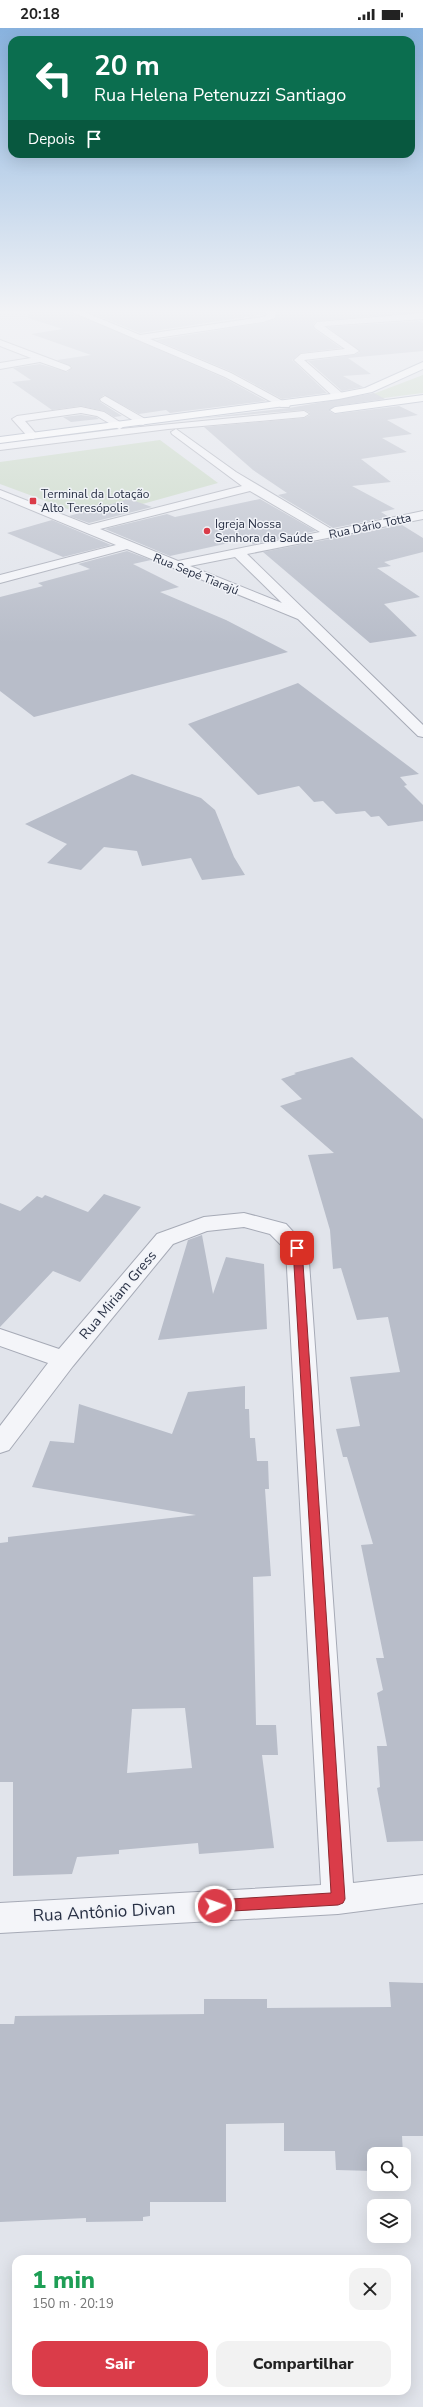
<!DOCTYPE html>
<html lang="pt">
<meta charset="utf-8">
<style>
:root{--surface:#fff;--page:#f2f2f2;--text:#222;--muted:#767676;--accent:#da3c49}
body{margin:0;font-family:"Nunito Sans",sans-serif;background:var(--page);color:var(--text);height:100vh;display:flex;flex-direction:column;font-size:15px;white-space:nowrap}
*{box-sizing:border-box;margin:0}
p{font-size:13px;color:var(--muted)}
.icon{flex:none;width:22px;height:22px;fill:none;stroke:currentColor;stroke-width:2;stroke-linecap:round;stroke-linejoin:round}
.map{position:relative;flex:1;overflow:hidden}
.side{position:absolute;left:12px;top:2227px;width:399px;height:140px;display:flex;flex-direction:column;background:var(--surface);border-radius:12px;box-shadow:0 4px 16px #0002}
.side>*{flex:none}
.banner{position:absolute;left:8px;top:8px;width:407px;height:122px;border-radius:12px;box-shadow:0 4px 16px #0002;background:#0b6e4f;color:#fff;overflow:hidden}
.controls{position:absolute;left:367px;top:2119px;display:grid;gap:8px}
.controls a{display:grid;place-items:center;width:44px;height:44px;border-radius:8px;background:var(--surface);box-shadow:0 4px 16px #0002;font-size:20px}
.pin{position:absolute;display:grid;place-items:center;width:34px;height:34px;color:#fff;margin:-17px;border-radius:8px;box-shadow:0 2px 6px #0006}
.me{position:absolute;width:44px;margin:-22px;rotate:87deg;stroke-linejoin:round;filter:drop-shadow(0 0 3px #0008)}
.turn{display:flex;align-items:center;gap:14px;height:84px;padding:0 20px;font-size:18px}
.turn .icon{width:52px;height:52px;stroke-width:2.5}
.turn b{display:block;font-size:28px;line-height:34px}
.then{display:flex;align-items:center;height:38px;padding:0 20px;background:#0003;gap:8px;font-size:15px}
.round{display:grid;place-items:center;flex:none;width:42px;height:42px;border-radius:12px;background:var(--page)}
.overview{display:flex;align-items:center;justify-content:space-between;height:68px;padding:0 20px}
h1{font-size:24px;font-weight:800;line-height:30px;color:#1e9e55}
.action{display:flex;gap:8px;margin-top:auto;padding:8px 20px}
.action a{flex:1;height:46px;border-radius:12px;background:var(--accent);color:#fff;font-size:16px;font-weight:800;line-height:46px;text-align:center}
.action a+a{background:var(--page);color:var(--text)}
.status{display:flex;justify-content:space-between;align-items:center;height:28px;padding:0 20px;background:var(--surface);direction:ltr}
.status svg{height:11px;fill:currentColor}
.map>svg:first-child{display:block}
.green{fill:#c5d6c1}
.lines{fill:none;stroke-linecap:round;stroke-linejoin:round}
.stream{stroke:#99afce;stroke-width:5}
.building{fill:#b8bdc9;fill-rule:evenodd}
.minor-casing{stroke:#a6aab6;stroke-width:2}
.major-casing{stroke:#9fa7b8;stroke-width:2}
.minor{fill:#f4f5f9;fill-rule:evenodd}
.major{fill:#fff;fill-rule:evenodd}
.route{fill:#da3c49;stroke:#8e272f}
.poi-dot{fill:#da3c49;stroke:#f1f3f8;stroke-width:1.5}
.labels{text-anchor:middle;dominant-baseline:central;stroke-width:3;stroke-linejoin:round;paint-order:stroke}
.far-poi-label{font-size:12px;fill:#283044;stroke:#f1f3f8;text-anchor:start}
.far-street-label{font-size:12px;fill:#283044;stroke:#f1f3f8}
.street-label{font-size:14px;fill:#283044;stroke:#f1f3f8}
.near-street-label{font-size:17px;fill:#283044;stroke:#f1f3f8}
</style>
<div class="status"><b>20:18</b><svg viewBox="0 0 49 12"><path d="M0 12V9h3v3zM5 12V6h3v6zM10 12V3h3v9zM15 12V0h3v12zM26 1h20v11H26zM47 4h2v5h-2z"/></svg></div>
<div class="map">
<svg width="423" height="2379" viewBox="0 0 423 2379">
<rect width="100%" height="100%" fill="#e1e4eb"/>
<!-- green -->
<g class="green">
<polygon points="423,347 423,365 352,374"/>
<polygon points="160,412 218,455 92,490 0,456 0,434"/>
</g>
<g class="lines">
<!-- stream -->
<polyline class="stream" points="391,284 423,283"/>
</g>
<!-- building -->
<g class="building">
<polygon points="29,283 69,283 224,350 266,373 185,383 170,385 166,382 139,386 104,367 99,371 100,374 122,388 114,389 104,383 81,378 52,382 12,354 31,352 13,340 40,336 67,344 72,339 57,332 91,327 31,306 63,301 28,290"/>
<polygon points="86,283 264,283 266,286 140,305"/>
<polygon points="277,283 403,283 406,285 316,293 313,297 314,301 341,320 301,325 292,332 327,365 282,371 232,344 156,312 263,295 275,291"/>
<polygon points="419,293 423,295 423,323 348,330 371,346 343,348 363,359 342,363 308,333 354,327 360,324 328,299"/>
<polygon points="374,365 385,371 335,378 329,383 335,386 399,378 418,387 387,392 412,406 382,410 407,424 361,431 391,454 352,458 395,481 381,484 389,489 333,500 278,467 287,465 253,442 204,399 304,390 310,387 310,385 304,382 194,391 289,380"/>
<polygon points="81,387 96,389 99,391 71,394 63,389"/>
<polygon points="129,471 152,479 89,495 69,488"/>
<polygon points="260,471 316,503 253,516 247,511 170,528 105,501 167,486 175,489"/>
<polygon points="52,492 111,517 63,529 7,505"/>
<polygon points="402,497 423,510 423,524 384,534 391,538 377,540 420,569 384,576 417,608 370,615 263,524"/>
<polygon points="127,523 151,532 133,536 179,559 160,564 226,592 288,624 34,689 0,663 0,569 43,558 38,555 90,541 78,536"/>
<polygon points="298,655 419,746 400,749 407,757 404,758 423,777 423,793 388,798 379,788 371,789 365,783 336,786 323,773 314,774 299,758 258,767 188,696"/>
<polygon points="132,746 201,770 215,782 234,829 245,847 202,852 191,830 142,838 137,823 104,819 81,842 47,835 67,816 25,796"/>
<polygon points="352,1029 423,1091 423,1813 387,1814 377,1760 380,1759 377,1718 387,1718 377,1665 383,1662 376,1630 384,1630 361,1517 373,1516 347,1429 343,1429 336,1401 360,1398 350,1349 400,1344 388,1289 357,1292 341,1240 333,1241 330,1202 308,1127 334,1125 280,1078 302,1071 281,1051 296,1046 294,1045"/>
<polygon points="104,1166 141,1179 80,1254 53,1243 0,1299 0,1175 20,1183 37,1168 42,1170 45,1167 88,1184"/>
<polygon points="202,1207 213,1266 226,1229 264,1236 267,1301 158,1312 188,1212"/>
<path d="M245 1358V1381H249L250 1410H255L257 1433H268L269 1461H265L271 1548 253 1549 256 1697H276L278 1727H262L274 1820 199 1826 198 1815 119 1822V1826L77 1829 72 1846 13 1848V1754H0V1515L8 1514V1509L196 1487 32 1459 50 1413 74 1415 79 1376 172 1406 188 1364ZM185 1680 192 1740 127 1745 132 1681Z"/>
<polygon points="389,1954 423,1955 423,2108 402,2108 403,2126 374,2126 374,2143 336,2142 335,2123 284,2123 284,2095 226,2096 226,2174 150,2174 150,2188 143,2189 143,2193 86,2194 86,2190 0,2194 0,1996 14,1996 15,1988 204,1986 204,1971 267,1971 267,1980 391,1979"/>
</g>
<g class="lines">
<!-- minor casing -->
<g class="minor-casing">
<g id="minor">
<polygon points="70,283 82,283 140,307 262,289 268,287 265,283 276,283 275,290 263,294 150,311 231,345 290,377 289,379 281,379 225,349"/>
<polygon points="423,285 423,291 324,298 359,323 354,326 304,332 343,366 343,370 335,370 294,332 301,326 345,321 315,300 314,298 317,294"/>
<polygon points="0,312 69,338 71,340 66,343 40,334 0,341 0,335 31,330 0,318"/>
<polygon points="105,368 147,392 148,394 143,397 139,396 101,373 100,371"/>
<polygon points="81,379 104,384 123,396 124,398 120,401 304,383 309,386 304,389 168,401 0,422 0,416 119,401 97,388 81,385 25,393 38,408 33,411 29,410 12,391 17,388"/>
<path d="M176 401 236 444 333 502 423 483V491L247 526 423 697V709L418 708 298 591 127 521 0 555V547L116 517 0 469V462L89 497 242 458 172 406 171 404ZM250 463 320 504 178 533 100 501ZM235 529 282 575 190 538Z"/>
<polygon points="244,1185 286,1196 308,1220 353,1855 423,1847 423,1875 338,1886 0,1905 0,1875 321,1857 286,1222 270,1206 244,1199 207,1203 173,1216 73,1338 9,1422 0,1425 0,1398 48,1335 0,1318 0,1301 59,1321 157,1206 204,1189"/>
</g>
</g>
<!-- major casing -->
<g class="major-casing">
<g id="major">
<polygon points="423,334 423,341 372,364 339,371 0,415 0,409 339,365 365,360"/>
<polygon points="423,367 423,373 335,385 330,382 335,379"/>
</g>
</g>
<!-- minor -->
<use href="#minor" class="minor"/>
<!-- major -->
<use href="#major" class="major"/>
</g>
<!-- sky -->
<linearGradient id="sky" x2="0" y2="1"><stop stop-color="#88b2de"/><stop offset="0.46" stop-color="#f2f3f6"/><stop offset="1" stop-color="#f2f3f6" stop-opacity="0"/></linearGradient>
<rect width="423" height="616" fill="url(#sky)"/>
<!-- route -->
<polygon class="route" points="297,1217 302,1220 345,1871 343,1875 338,1877 215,1884 211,1882 209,1878 211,1874 215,1872 331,1865 293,1220"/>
<!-- markers -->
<g class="poi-dot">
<rect x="29" y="469" width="8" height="8" rx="2"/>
<circle cx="207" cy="503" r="4"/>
</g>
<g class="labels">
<!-- far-poi labels -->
<g class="far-poi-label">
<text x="41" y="466">Terminal da Lotação<tspan x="41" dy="14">Alto Teresópolis</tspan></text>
<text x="215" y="496">Igreja Nossa<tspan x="215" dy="14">Senhora da Saúde</tspan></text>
</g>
<!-- far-street labels -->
<g class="far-street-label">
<text transform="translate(370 498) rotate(-12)">Rua Dário Totta</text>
<text transform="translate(196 546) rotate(22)">Rua Sepé Tiarajú</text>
</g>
<!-- street labels -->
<g class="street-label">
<text transform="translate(118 1267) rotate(-50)">Rua Miriam Gress</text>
</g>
<!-- near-street labels -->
<g class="near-street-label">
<text transform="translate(104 1884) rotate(-3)">Rua Antônio Divan</text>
</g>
</g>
</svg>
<div class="controls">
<a><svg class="icon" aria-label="search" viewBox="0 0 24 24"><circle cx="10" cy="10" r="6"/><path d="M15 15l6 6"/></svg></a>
<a><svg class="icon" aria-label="layers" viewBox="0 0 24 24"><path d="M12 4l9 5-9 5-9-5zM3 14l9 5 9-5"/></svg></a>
</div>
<div class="pin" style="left:297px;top:1220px;background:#d93025"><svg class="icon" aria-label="arrive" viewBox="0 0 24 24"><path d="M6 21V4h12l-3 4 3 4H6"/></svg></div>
<svg class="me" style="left:215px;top:1878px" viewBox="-20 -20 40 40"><circle r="17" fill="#da3c49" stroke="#fff" stroke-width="3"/><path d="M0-11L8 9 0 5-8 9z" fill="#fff"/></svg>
<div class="banner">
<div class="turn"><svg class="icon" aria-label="left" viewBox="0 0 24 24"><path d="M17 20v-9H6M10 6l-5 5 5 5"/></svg><div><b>20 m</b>Rua Helena Petenuzzi Santiago</div></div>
<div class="then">Depois<svg class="icon" aria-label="arrive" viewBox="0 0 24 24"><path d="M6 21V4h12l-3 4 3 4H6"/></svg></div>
</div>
<section class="side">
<div class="overview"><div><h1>1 min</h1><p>150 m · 20:19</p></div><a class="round"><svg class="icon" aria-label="close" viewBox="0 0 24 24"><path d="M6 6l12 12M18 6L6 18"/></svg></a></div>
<div class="action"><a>Sair</a><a>Compartilhar</a></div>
</section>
</div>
